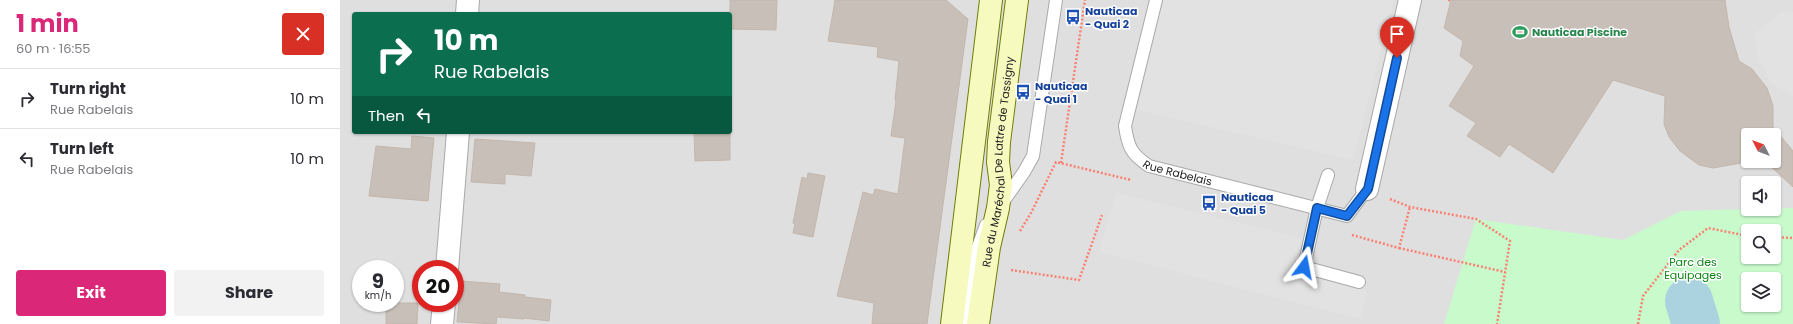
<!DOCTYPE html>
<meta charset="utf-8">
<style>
:root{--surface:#fff;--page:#f2f2f3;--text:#2b2b33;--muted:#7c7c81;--line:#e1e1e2;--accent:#db2777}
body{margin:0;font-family:Poppins,sans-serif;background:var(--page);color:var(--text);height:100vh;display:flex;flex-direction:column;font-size:15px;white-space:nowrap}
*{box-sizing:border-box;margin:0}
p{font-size:13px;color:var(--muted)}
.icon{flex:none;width:22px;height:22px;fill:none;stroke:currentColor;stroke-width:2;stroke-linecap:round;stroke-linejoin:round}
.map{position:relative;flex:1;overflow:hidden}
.panel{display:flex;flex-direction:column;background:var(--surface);width:340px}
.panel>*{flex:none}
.guide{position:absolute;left:12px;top:12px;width:380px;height:122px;border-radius:4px;box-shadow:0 1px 3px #0004;background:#0b6e4f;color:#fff;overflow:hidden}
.needle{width:26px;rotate:312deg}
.tools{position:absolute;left:1401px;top:128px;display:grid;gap:8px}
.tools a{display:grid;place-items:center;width:40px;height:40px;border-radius:4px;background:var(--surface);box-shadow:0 1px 3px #0004;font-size:20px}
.speed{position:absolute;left:12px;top:260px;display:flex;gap:8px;font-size:20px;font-weight:700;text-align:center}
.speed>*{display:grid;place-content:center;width:52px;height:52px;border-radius:50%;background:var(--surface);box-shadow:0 1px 3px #0004;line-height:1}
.speed small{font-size:10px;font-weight:400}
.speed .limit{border:6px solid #d22;background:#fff;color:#111}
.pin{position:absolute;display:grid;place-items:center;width:34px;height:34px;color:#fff;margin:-41px -17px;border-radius:50% 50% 50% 0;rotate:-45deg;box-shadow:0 0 4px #0007}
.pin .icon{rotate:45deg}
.me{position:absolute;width:44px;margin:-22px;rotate:13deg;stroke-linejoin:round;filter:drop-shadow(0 0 3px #0008)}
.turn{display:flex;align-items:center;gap:14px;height:84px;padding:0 16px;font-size:18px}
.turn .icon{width:52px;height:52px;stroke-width:2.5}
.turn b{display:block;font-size:28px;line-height:34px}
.then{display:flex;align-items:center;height:38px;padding:0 16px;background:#0003;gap:8px;font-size:15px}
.round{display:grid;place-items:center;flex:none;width:42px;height:42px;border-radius:4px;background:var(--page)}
.summary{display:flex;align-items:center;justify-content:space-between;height:68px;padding:0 16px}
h1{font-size:24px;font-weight:700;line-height:30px;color:var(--accent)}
.cta{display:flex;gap:8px;margin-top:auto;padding:8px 16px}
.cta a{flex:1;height:46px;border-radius:4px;background:var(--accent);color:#fff;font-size:16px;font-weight:700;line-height:46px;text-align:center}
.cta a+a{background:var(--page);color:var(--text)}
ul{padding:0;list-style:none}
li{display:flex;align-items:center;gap:12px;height:60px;padding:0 16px;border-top:1px solid var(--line)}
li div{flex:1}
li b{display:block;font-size:15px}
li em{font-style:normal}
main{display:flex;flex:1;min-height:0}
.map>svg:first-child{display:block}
.residential{fill:#e0dfdf;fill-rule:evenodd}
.park{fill:#c8facc;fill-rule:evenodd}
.parking{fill:#e2e2e2}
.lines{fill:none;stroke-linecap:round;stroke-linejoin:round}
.river{stroke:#aad3df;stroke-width:48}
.building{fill:#c7bfb8;stroke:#c4b6ab}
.lane-casing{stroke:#a9a9a9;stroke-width:14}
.street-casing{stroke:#a9a9a9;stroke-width:24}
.secondary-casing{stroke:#707d05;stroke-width:24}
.path{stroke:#fa8072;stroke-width:2.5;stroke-dasharray:2 2;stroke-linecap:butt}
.lane{stroke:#fff;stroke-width:12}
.street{stroke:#fff;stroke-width:22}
.secondary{stroke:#f7fabf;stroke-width:22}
.route-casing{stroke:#114b97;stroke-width:10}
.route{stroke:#1a73e8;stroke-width:7}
.labels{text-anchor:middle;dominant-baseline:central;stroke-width:3;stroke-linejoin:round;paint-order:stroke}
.transit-label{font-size:11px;font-weight:bold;fill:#164399;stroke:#fff;text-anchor:start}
.leisure-label{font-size:11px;font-weight:bold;fill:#27864d;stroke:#fff;text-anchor:start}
.street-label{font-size:11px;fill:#222;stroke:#fff}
.park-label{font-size:11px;fill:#0c8416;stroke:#fff}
</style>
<main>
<section class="panel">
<div class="summary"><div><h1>1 min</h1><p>60 m · 16:55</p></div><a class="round" style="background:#d93025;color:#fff"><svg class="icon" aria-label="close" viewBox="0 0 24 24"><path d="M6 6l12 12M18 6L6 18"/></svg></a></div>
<ul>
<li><svg class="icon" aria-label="right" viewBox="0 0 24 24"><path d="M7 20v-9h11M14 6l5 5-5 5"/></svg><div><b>Turn right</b><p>Rue Rabelais</p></div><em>10 m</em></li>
<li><svg class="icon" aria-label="left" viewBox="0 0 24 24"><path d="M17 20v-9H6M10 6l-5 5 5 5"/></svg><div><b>Turn left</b><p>Rue Rabelais</p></div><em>10 m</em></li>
</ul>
<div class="cta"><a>Exit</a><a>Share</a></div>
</section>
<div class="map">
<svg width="1453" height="324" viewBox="0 0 1453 324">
<rect width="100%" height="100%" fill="#f2efe9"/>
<!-- residential -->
<path class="residential" d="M0 0H1453V324H0ZM14 14H390V132H14ZM1408 135H1434V161H1408ZM1408 183H1434V209H1408ZM1408 231H1434V257H1408ZM21 269H55V303H21ZM81 269H115V303H81ZM1408 279H1434V305H1408Z"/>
<!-- park -->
<path class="park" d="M1453 208V324H1104L1136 219 1283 240 1341 211ZM1408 231H1434V257H1408ZM1408 279H1434V305H1408Z"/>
<!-- parking -->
<g class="parking">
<polygon points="823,0 1054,0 1013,160 797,110"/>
<polygon points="1453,12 1453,96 1431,83 1419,59 1414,34 1440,13"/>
<polygon points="776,193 963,238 953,272 1027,291 1020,319 759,252"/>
</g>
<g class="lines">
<!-- river -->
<polyline class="river" points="1349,301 1356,324"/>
</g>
<!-- building -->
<g class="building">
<polygon points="390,0 437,0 436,30 390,29"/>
<polygon points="495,0 606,0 628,19 587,324 532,324 534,303 497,296 523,192 533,195 535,189 558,194 565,138 551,136 556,101 555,100 559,61 537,57 538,47 488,41"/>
<polygon points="1111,0 1385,0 1389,27 1399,61 1412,69 1427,88 1433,106 1433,127 1453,151 1453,187 1425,161 1434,161 1434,135 1408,135 1408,159 1401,163 1373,168 1359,165 1340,151 1329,137 1324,124 1325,96 1273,80 1213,173 1169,144 1160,157 1127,136 1136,123 1109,106 1134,66 1120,56 1123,41 1104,28"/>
<polygon points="354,132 390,132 390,160 355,161"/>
<polygon points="72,136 94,138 88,201 29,196 36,146 71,149"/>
<polygon points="135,139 195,143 191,176 165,174 165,184 131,182"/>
<polygon points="468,173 485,176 473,237 453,233 455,224 453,223 462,177 467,179"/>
<polygon points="121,281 160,284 159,292 185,295 185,297 211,300 209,321 184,318 184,319 157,317 156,324 117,322"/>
<polygon points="46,303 78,303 77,324 46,324"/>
</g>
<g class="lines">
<!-- lane casing -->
<g class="lane-casing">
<g id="lane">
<path id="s1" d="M816 0 785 126C788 147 791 154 809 166L1007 216 1027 189"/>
<polyline points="988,175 977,208 964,267 1019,282"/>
<polyline points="663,202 684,172 693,156 716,0"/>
<polyline points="625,324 633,260 646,225"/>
</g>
</g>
<!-- street casing -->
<g class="street-casing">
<g id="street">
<polyline points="127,14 128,0"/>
<polyline points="1027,189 1070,0"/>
<polyline points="107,269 118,132"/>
<polyline points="102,324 104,303"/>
</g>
</g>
<!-- secondary casing -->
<g class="secondary-casing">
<g id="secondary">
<polyline points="612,324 651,0"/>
<path id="s2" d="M638 324 649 247 658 208 661 185 658 162 659 142 677 0"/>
</g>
</g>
<!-- path -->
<g class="path">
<polyline points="1108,0 1111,0"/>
<polyline points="721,163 745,0"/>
<polyline points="1050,199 1070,207 1136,219 1170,241 1157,324"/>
<polyline points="680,231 691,213 716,162 791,180"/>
<polyline points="1012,235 1059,248 1070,207"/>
<polyline points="1434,237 1453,238"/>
<polyline points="1059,248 1165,272"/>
<polyline points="671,270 739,280 762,215"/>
<polyline points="1298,324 1303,296 1339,250 1368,228 1408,236"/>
</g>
<!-- lane -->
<use href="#lane" class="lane"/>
<!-- street -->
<use href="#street" class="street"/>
<!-- secondary -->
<use href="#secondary" class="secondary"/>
</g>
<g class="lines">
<!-- route casing -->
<g class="route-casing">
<polyline id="route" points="964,267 977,208 1007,216 1028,189 1057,58"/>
</g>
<!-- route -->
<use href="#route" class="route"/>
</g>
<!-- icons -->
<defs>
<g id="bus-bare" transform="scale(1.2)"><path d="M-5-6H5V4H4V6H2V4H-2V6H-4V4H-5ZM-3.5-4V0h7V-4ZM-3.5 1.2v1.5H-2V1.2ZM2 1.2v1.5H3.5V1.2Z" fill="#1a4fb4" stroke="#fff" stroke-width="2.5" paint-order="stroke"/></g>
<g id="stadium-bare" transform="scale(1.2)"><path d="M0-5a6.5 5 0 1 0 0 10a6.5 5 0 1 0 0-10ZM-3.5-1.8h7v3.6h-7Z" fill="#2e9e5b" stroke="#fff" stroke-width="2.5" paint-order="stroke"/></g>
</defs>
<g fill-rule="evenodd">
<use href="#bus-bare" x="733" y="17"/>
<use href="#stadium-bare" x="1180" y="32"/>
<use href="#bus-bare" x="683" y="92"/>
<use href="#bus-bare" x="869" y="203"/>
</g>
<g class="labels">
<!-- transit labels -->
<g class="transit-label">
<text x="745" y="11">Nauticaa<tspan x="745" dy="13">- Quai 2</tspan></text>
<text x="695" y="86">Nauticaa<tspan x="695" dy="13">- Quai 1</tspan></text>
<text x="881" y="197">Nauticaa<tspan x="881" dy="13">- Quai 5</tspan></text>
</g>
<!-- leisure labels -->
<g class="leisure-label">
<text x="1192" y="32">Nauticaa Piscine</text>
</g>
<!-- street labels -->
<g class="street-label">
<text stroke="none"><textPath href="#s2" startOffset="164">Rue du Maréchal De Lattre de Tassigny</textPath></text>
<text stroke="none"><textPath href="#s1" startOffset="208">Rue Rabelais</textPath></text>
</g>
<!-- park labels -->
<g class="park-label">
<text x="1353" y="262">Parc des<tspan x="1353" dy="13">Equipages</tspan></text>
</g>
</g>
</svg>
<div class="tools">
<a><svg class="needle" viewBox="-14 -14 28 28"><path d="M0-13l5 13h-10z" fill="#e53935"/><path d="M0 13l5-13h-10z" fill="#7c7c81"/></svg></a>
<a><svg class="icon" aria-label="sound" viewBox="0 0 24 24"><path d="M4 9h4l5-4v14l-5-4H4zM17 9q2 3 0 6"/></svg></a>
<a><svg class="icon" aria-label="search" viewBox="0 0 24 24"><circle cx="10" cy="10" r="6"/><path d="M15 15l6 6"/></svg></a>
<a><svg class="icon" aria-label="layers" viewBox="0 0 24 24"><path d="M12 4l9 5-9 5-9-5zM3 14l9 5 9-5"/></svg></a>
</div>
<div class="speed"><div>9<small>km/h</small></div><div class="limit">20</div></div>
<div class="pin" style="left:1057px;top:58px;background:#d93025"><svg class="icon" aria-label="arrive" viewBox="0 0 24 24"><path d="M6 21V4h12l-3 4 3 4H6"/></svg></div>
<svg class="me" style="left:964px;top:267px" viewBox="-20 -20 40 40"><path d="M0-17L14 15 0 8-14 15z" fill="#1a73e8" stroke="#fff" stroke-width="4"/></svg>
<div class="guide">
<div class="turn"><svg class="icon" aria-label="right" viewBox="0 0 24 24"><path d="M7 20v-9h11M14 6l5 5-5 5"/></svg><div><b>10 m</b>Rue Rabelais</div></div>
<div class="then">Then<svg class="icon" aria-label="left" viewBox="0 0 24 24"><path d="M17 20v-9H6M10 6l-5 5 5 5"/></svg></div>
</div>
</div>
</main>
